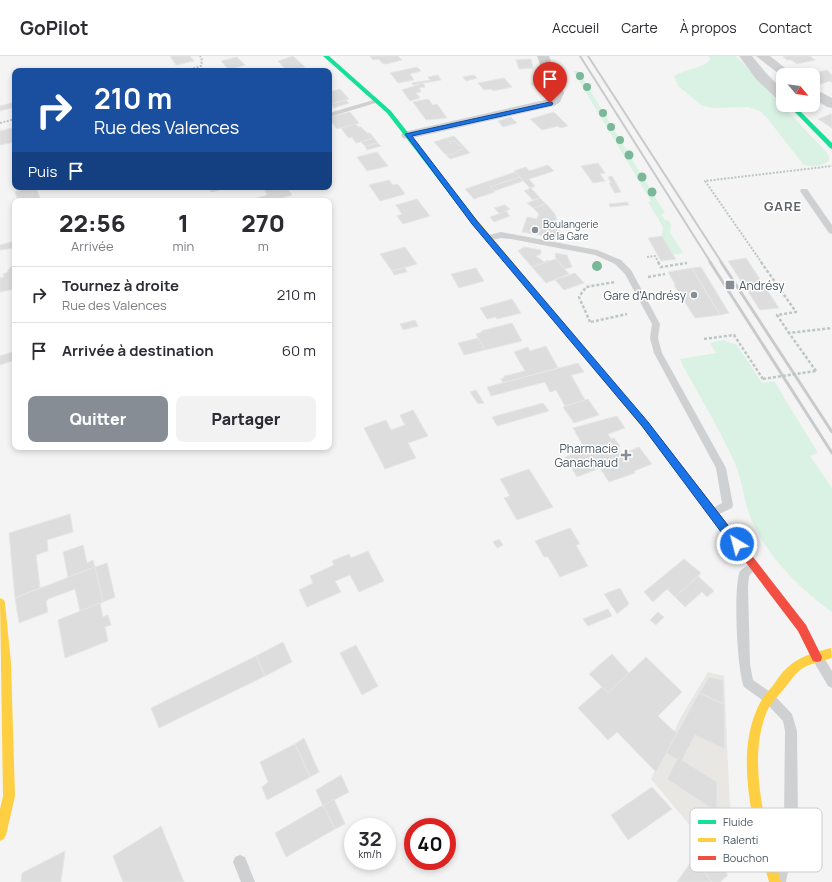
<!DOCTYPE html>
<html lang="fr">
<meta charset="utf-8">
<style>
:root{--surface:#fff;--page:#f2f2f3;--text:#2b2b33;--muted:#7c7c81;--line:#e1e1e2;--accent:#868d94}
body{margin:0;font-family:Manrope,sans-serif;background:var(--page);color:var(--text);height:100vh;display:flex;flex-direction:column;font-size:15px;white-space:nowrap}
*{box-sizing:border-box;margin:0}
p{font-size:13px;color:var(--muted)}
.icon{flex:none;width:22px;height:22px;fill:none;stroke:currentColor;stroke-width:2;stroke-linecap:round;stroke-linejoin:round}
.map{position:relative;flex:1;overflow:hidden}
.sheet{position:absolute;left:12px;top:142px;width:320px;height:252px;display:flex;flex-direction:column;background:var(--surface);border-radius:8px;box-shadow:0 2px 6px #0003}
.sheet>*{flex:none}
.top-card{position:absolute;left:12px;top:12px;width:320px;height:122px;border-radius:8px;box-shadow:0 2px 6px #0003;background:#1a4fa0;color:#fff;overflow:hidden}
.needle{width:26px;rotate:119deg}
.fabs{position:absolute;left:776px;top:12px;display:grid;gap:8px}
.fabs a{display:grid;place-items:center;width:44px;height:44px;border-radius:8px;background:var(--surface);box-shadow:0 2px 6px #0003;font-size:20px}
.speed{position:absolute;left:344px;top:762px;display:flex;gap:8px;font-size:20px;font-weight:700;text-align:center}
.speed>*{display:grid;place-content:center;width:52px;height:52px;border-radius:50%;background:var(--surface);box-shadow:0 2px 6px #0003;line-height:1}
.speed small{font-size:10px;font-weight:400}
.speed .limit{border:6px solid #d22;background:#fff;color:#111}
.pin{position:absolute;display:grid;place-items:center;width:34px;height:34px;color:#fff;margin:-41px -17px;border-radius:50% 50% 50% 0;rotate:-45deg;box-shadow:0 0 4px #0007}
.pin .icon{rotate:45deg}
.me{position:absolute;width:44px;margin:-22px;rotate:323deg;stroke-linejoin:round;filter:drop-shadow(0 0 3px #0008)}
.turn{display:flex;align-items:center;gap:14px;height:84px;padding:0 16px;font-size:18px}
.turn .icon{width:52px;height:52px;stroke-width:2.5}
.turn b{display:block;font-size:28px;line-height:34px}
.then{display:flex;align-items:center;height:38px;padding:0 16px;background:#0003;gap:8px;font-size:15px}
.eta{display:flex;justify-content:space-evenly;align-items:center;height:68px;text-align:center}
.eta b{font-size:24px;font-weight:800;line-height:28px}
.cta{display:flex;gap:8px;margin-top:auto;padding:8px 16px}
.cta a{flex:1;height:46px;border-radius:8px;background:var(--accent);color:#fff;font-size:16px;font-weight:800;line-height:46px;text-align:center}
.cta a+a{background:var(--page);color:var(--text)}
ul{padding:0;list-style:none}
li{display:flex;align-items:center;gap:12px;height:56px;padding:0 16px;border-top:1px solid var(--line)}
li div{flex:1}
li b{display:block;font-size:15px}
li em{font-style:normal}
header{display:flex;align-items:center;gap:24px;box-sizing:border-box;height:56px;padding:0 20px;background:var(--surface);border-bottom:1px solid var(--line)}
header strong{font-size:19px}
nav{display:flex;gap:22px;margin-inline-start:auto;font-size:14px}
.map>svg:first-child{display:block}
.commercial{fill:#e8e7e3}
.green{fill:#d9f2e3}
.building{fill:#ddddde;stroke:#e5e6e7}
.lines{fill:none;stroke-linecap:round;stroke-linejoin:round}
.path-far1{stroke:#bcc7c4;stroke-width:2;stroke-dasharray:2 1.5;stroke-linecap:butt}
.path{stroke:#bcc7c4;stroke-width:2.5;stroke-dasharray:3 2;stroke-linecap:butt}
.lane{fill:#ced0d2;fill-rule:evenodd}
.street{fill:#ced0d2;fill-rule:evenodd}
.fast{fill:#16e098;fill-rule:evenodd}
.slow{fill:#ffcf43;fill-rule:evenodd}
.jam{fill:#f24e42;fill-rule:evenodd}
.rail-far1{stroke:#c9cacc;stroke-width:2}
.rail{stroke:#c9cacc;stroke-width:3}
.path-bridge{stroke:#bcc7c4;stroke-width:2.5;stroke-dasharray:3 2;stroke-linecap:butt}
.tree{fill:#7ab899}
.route{fill:#1a73e8;stroke:#114b97}
.poi-dot{fill:#868d94;stroke:#fff;stroke-width:1.5}
.labels{text-anchor:middle;dominant-baseline:central;stroke-width:3;stroke-linejoin:round;paint-order:stroke}
.far-poi-label{font-size:10px;fill:#4a5661;stroke:#fff;text-anchor:start}
.poi-label{font-size:12px;fill:#4a5661;stroke:#fff;text-anchor:end}
.far-district-label{font-size:13px;font-weight:bold;letter-spacing:1px;fill:#5f6368;stroke:#fff}
.key{fill:#fff;stroke:#c9ccd0;stroke-width:1}
.key-label{font-size:11px;fill:#4a5661}
</style>
<header>
<strong>GoPilot</strong>
<nav><a>Accueil</a><a>Carte</a><a>À propos</a><a>Contact</a></nav>
</header>
<div class="map">
<svg width="832" height="826" viewBox="0 0 832 826">
<rect width="100%" height="100%" fill="#f4f4f4"/>
<!-- commercial -->
<polygon class="commercial" points="708,616 724,620 730,753 706,753 693,773 651,723 681,661"/>
<!-- green -->
<g class="green">
<path d="M709 0H736L828 98 829 105C821 110 812 112 803 108L767 62 760 55 748 51 712 52 701 49 678 30 674 20C685 13 703 12 710 4Z"/>
<polygon points="573,15 578,15 665,157 661,158 665,164 668,164 671,168 670,176 683,197 673,199 662,180 663,171 648,146 651,145"/>
<path d="M723 284 737 289 762 327 774 325 818 397 810 400 832 432V556C798 532 768 501 751 463 744 446 743 427 736 410 721 375 701 343 683 310L680 303 716 297 710 287Z"/>
</g>
<!-- building -->
<g class="building">
<polygon points="170,0 190,0 194,5 176,9"/>
<polygon points="293,0 305,11 287,15 278,5"/>
<polygon points="370,0 398,0 402,4 386,8 382,7 379,3 373,4"/>
<polygon points="787,0 810,0 815,4 797,8 791,4 787,4 783,1"/>
<polygon points="237,1 245,9 229,14 221,5"/>
<polygon points="531,3 533,12 519,13 516,4"/>
<polygon points="417,11 421,15 410,18 414,24 398,27 390,17"/>
<polygon points="827,14 832,19 832,27 830,25 821,28 817,28 813,25 813,19 806,19"/>
<polygon points="438,19 441,24 413,29 412,27 430,24 428,21"/>
<polygon points="474,19 477,22 466,25 463,21"/>
<polygon points="504,22 512,31 493,35 491,33 484,34 478,27"/>
<polygon points="533,22 540,22 541,29 532,29 531,27 535,27"/>
<polygon points="423,27 425,31 419,32 421,36 416,37 420,42 410,45 402,34"/>
<polygon points="340,33 349,43 330,49 329,36"/>
<polygon points="428,43 433,49 437,48 447,62 426,64 413,46"/>
<polygon points="346,44 349,47 334,52 331,48"/>
<polygon points="15,46 15,51 0,55 0,50"/>
<polygon points="350,56 359,67 337,73 329,63 329,61"/>
<polygon points="554,56 568,70 560,72 558,70 542,74 530,63"/>
<polygon points="831,58 832,58 832,72 818,63"/>
<polygon points="511,61 517,67 503,71 498,65"/>
<polygon points="356,68 358,71 361,71 367,77 370,77 374,82 356,87 352,81 349,82 347,80 341,72"/>
<polygon points="15,71 15,86 0,89 0,75"/>
<polygon points="454,80 470,97 450,103 445,98 451,99 457,96 456,95 463,93 455,85 450,86 446,82"/>
<polygon points="374,82 378,87 365,90 361,86"/>
<polygon points="446,82 450,86 455,85 463,93 456,95 457,96 451,99 445,98 434,86"/>
<polygon points="378,87 381,90 367,94 365,90"/>
<polygon points="377,96 388,110 367,115 357,101"/>
<polygon points="598,107 605,117 600,118 605,125 593,127 581,110"/>
<polygon points="548,109 554,115 529,123 535,130 530,132 514,115 526,111 529,115"/>
<polygon points="515,116 520,121 490,131 495,136 474,143 465,133"/>
<polygon points="612,120 621,136 615,137 609,127 611,127 608,121"/>
<polygon points="520,121 523,125 494,135 490,131"/>
<polygon points="389,124 393,129 398,128 405,138 380,145 369,129"/>
<polygon points="33,131 36,131 41,145 18,145 15,136"/>
<polygon points="208,131 218,131 219,134 211,136"/>
<polygon points="263,131 286,131 292,139 272,145 254,145 253,143 267,139"/>
<polygon points="531,132 540,142 533,144 524,135"/>
<polygon points="540,142 546,148 533,152 527,147"/>
<polygon points="417,143 430,160 403,168 397,160 402,158 396,149"/>
<polygon points="627,146 629,149 610,151 609,148"/>
<polygon points="546,148 555,158 562,183 522,176 527,161 537,163 539,158 533,152"/>
<polygon points="505,149 510,153 500,158 494,152"/>
<polygon points="506,155 510,160 494,166 490,161"/>
<polygon points="662,180 673,199 676,203 661,205 648,182"/>
<polygon points="15,185 15,192 0,194 0,189"/>
<polygon points="405,191 417,208 392,215 380,198"/>
<polygon points="524,191 541,194 541,198 536,200 544,206 548,204 549,206 532,211 518,195"/>
<polygon points="555,197 567,199 572,211 565,213 556,203"/>
<polygon points="746,202 779,252 760,254 728,205"/>
<polygon points="556,203 569,218 546,227 532,211"/>
<polygon points="15,210 15,233 0,236 0,222 4,221 3,218 8,216 8,214 11,211"/>
<polygon points="701,211 729,257 720,259 692,212"/>
<polygon points="405,212 407,216 394,219 392,215"/>
<polygon points="476,212 484,225 459,232 451,218"/>
<polygon points="692,212 706,236 720,259 695,262 674,229 675,228 668,216"/>
<polygon points="575,217 584,227 564,234 555,224"/>
<polygon points="512,243 521,257 497,263 496,261 487,263 480,252"/>
<polygon points="415,264 418,270 403,274 400,268"/>
<polygon points="512,267 522,285 485,294 476,278 482,276 481,275"/>
<polygon points="478,282 485,294 464,299 458,287"/>
<polygon points="546,290 558,312 503,327 501,323 504,322 504,320 525,315 514,296 528,291 530,295"/>
<polygon points="15,295 15,304 0,309 0,300"/>
<polygon points="578,307 584,316 571,319 585,344 565,350 556,334 550,336 545,326 491,340 487,331"/>
<polygon points="476,334 484,347 478,348 470,336"/>
<polygon points="588,343 599,359 574,367 563,351"/>
<polygon points="543,347 549,355 497,370 492,361"/>
<polygon points="413,354 428,380 408,387 416,402 385,413 364,372 386,364 391,374 405,369 400,359"/>
<polygon points="617,360 625,372 608,378 611,383 614,382 620,390 617,391 622,398 639,391 652,408 634,415 635,417 609,426 600,412 577,421 565,401 585,393 573,372"/>
<polygon points="529,413 553,451 517,464 504,442 510,440 500,423"/>
<polygon points="70,458 73,476 47,484 48,495 36,499 40,532 15,542 9,477"/>
<polygon points="570,472 580,488 576,489 588,510 560,521 548,501 544,501 535,485"/>
<polygon points="499,483 503,489 497,492 493,486"/>
<polygon points="83,489 87,507 93,504 95,511 68,521 63,496"/>
<polygon points="368,495 384,525 359,536 350,519 335,525 341,536 307,551 299,534 313,527 310,520 334,509 332,505 349,498 351,502"/>
<polygon points="684,503 701,517 675,541 667,533 653,546 644,536"/>
<polygon points="107,507 115,541 103,546 95,511"/>
<polygon points="95,511 103,546 80,555 75,533 48,543 46,546 48,556 19,567 15,542"/>
<polygon points="698,520 714,535 707,541 702,536 685,551 675,541"/>
<polygon points="620,532 629,548 617,558 604,538"/>
<polygon points="100,547 103,561 108,559 111,569 105,571 108,585 65,602 58,564"/>
<polygon points="608,553 612,560 588,570 583,563"/>
<polygon points="658,556 664,561 656,569 650,564"/>
<polygon points="283,586 292,606 265,620 256,600"/>
<polygon points="356,589 378,630 362,639 340,597"/>
<polygon points="612,598 629,617 608,637 589,618"/>
<polygon points="256,600 265,620 159,672 151,652"/>
<polygon points="646,601 682,636 658,660 677,678 656,716 617,676 608,684 578,652 602,631 608,637"/>
<polygon points="709,621 723,624 724,648 699,637"/>
<polygon points="699,637 724,648 725,693 695,679 682,704 717,726 717,756 667,723 677,703 666,697"/>
<polygon points="304,682 319,716 310,721 295,688"/>
<polygon points="295,688 310,721 267,744 262,731 268,726 260,706"/>
<polygon points="341,719 349,736 323,750 316,734"/>
<polygon points="652,731 672,753 628,784 611,759"/>
<polygon points="334,743 345,768 335,773 323,750"/>
<polygon points="323,749 335,773 286,801 275,777"/>
<polygon points="161,770 184,826 123,826 113,800"/>
<polygon points="702,789 728,819 720,826 712,826 700,810 705,806 695,795"/>
<polygon points="65,795 61,826 21,826 22,817"/>
<polygon points="697,797 705,806 700,810 712,826 677,826"/>
</g>
<g class="lines">
<!-- path-far1 -->
<g class="path-far1">
<polyline points="183,15 201,10 202,4 200,0"/>
<polyline points="0,67 15,63"/>
<polyline points="647,201 655,200 659,207"/>
<polyline points="762,207 705,125 832,110"/>
</g>
<!-- path -->
<g class="path">
<polyline points="658,206 661,211 687,207"/>
<polyline points="761,206 796,256 777,259 789,277"/>
<polyline points="648,221 665,218"/>
<polyline points="590,266 579,241 586,231 615,226"/>
<polyline points="591,266 627,258"/>
<polyline points="704,283 734,279 763,323"/>
<polyline points="816,315 789,277 832,272"/>
</g>
<!-- lane -->
<g class="lane">
<polygon points="377,43 379,44 379,46 329,61 329,57"/>
<polygon points="801,133 807,133 832,169 832,178 829,177 800,135"/>
<polygon points="501,176 597,194 621,204 631,214 660,268 658,282 662,297 726,412 733,449 732,452 713,461 709,460 708,457 709,454 722,447 716,412 654,297 650,282 652,268 625,218 615,208 595,199 511,183 501,182 488,185 484,182 485,180"/>
<path d="M753 505 757 507 758 510 749 520 748 531 750 608 753 624 773 638 792 658 797 675 798 764 786 826H772L784 764 785 675 783 665 765 646 744 631C737 614 733 530 740 515Z"/>
<polygon points="817,595 821,597 832,615 832,632 828,630 811,601 813,597"/>
<polygon points="240,799 245,801 255,826 241,826 233,806 235,801"/>
</g>
<!-- street -->
<g class="street">
<polygon points="537,0 549,0 564,37 560,46 554,50 408,83 403,82 401,79 403,76 408,75 545,44 549,41 550,37"/>
<polygon points="739,0 752,0 766,17 783,34 783,45 778,44 756,23"/>
<polygon points="756,0 770,0 794,19 783,19 783,21"/>
<polygon points="813,32 832,42 832,52 827,51 813,42"/>
</g>
<!-- fast -->
<g class="fast">
<polygon points="323,0 329,0 391,55 468,153 468,157 464,157 387,57"/>
<polygon points="788,49 794,49 832,87 832,93 830,92"/>
</g>
<!-- slow -->
<g class="slow">
<polygon points="464,153 468,153 658,379 659,381 658,383 652,383 464,157"/>
<polygon points="0,542 4,544 5,547 11,607 15,740 6,779 4,783 0,785 0,753 3,740"/>
<path d="M831 592 832 602C822 605 812 607 803 612 794 618 790 626 783 634 778 640 772 646 768 653 745 704 767 775 781 826H769C754 772 732 697 761 645 764 640 768 635 772 631 777 624 781 617 787 612 799 600 816 596 831 592Z"/>
</g>
<!-- jam -->
<polygon class="jam" points="655,378 658,379 806,569 822,601 821,605 817,606 813,605 798,575 652,383 651,381 652,379"/>
<!-- rail-far1 -->
<g class="rail-far1">
<polyline points="580,0 711,207"/>
<polyline points="588,0 722,207"/>
</g>
<!-- rail -->
<g class="rail">
<polyline points="710,206 832,397"/>
<polyline points="721,206 832,376"/>
</g>
<!-- path-bridge -->
<polyline class="path-bridge" points="763,323 816,315"/>
</g>
<!-- trees -->
<g class="tree">
<circle cx="580" cy="20" r="4"/>
<circle cx="587" cy="31" r="4"/>
<circle cx="603" cy="57" r="4"/>
<circle cx="611" cy="71" r="4"/>
<circle cx="620" cy="84" r="4"/>
<circle cx="629" cy="99" r="4.5"/>
<circle cx="642" cy="121" r="4.5"/>
<circle cx="652" cy="136" r="4.5"/>
<circle cx="597" cy="210" r="5"/>
</g>
<!-- route -->
<polygon class="route" points="550,46 553,47 552,49 412,80 477,165 648,366 740,485 741,488 740,492 737,493 733,492 642,370 472,168 405,78"/>
<!-- markers -->
<g class="poi-dot">
<circle cx="535" cy="174" r="4"/>
<rect x="725" y="224" width="10" height="10" rx="2"/>
<circle cx="694" cy="239" r="4"/>
<path d="M624 393h4v4h4v4h-4v4h-4v-4h-4v-4h4z"/>
</g>
<g class="labels">
<!-- far-poi labels -->
<g class="far-poi-label">
<text x="543" y="168">Boulangerie<tspan x="543" dy="12">de la Gare</tspan></text>
</g>
<!-- poi labels -->
<g class="poi-label">
<text x="739" y="229" text-anchor="start">Andrésy</text>
<text x="686" y="239">Gare d'Andrésy</text>
<text x="618" y="392">Pharmacie<tspan x="618" dy="14">Ganachaud</tspan></text>
</g>
<!-- far-district labels -->
<g class="far-district-label">
<text x="783" y="150">GARE</text>
</g>
</g>
<!-- legend -->
<rect x="690" y="752" width="132" height="64" rx="6" class="key"/>
<rect x="698" y="764" width="18" height="4" fill="#16e098"/>
<rect x="698" y="782" width="18" height="4" fill="#ffcf43"/>
<rect x="698" y="800" width="18" height="4" fill="#f24e42"/>
<g class="key-label">
<text x="723" y="770">Fluide</text>
<text x="723" y="788">Ralenti</text>
<text x="723" y="806">Bouchon</text>
</g>
</svg>
<div class="fabs">
<a><svg class="needle" viewBox="-14 -14 28 28"><path d="M0-13l5 13h-10z" fill="#e53935"/><path d="M0 13l5-13h-10z" fill="#7c7c81"/></svg></a>
</div>
<div class="speed"><div>32<small>km/h</small></div><div class="limit">40</div></div>
<div class="pin" style="left:550px;top:47px;background:#d93025"><svg class="icon" aria-label="arrive" viewBox="0 0 24 24"><path d="M6 21V4h12l-3 4 3 4H6"/></svg></div>
<svg class="me" style="left:737px;top:488px" viewBox="-20 -20 40 40"><circle r="17" fill="#1a73e8" stroke="#fff" stroke-width="3"/><path d="M0-11L8 9 0 5-8 9z" fill="#fff"/></svg>
<div class="top-card">
<div class="turn"><svg class="icon" aria-label="right" viewBox="0 0 24 24"><path d="M7 20v-9h11M14 6l5 5-5 5"/></svg><div><b>210 m</b>Rue des Valences</div></div>
<div class="then">Puis<svg class="icon" aria-label="arrive" viewBox="0 0 24 24"><path d="M6 21V4h12l-3 4 3 4H6"/></svg></div>
</div>
<section class="sheet">
<div class="eta">
<div><b>22:56</b><p>Arrivée</p></div>
<div><b>1</b><p>min</p></div>
<div><b>270</b><p>m</p></div>
</div>
<ul>
<li><svg class="icon" aria-label="right" viewBox="0 0 24 24"><path d="M7 20v-9h11M14 6l5 5-5 5"/></svg><div><b>Tournez à droite</b><p>Rue des Valences</p></div><em>210 m</em></li>
<li><svg class="icon" aria-label="arrive" viewBox="0 0 24 24"><path d="M6 21V4h12l-3 4 3 4H6"/></svg><div><b>Arrivée à destination</b></div><em>60 m</em></li>
</ul>
<div class="cta"><a>Quitter</a><a>Partager</a></div>
</section>
</div>
